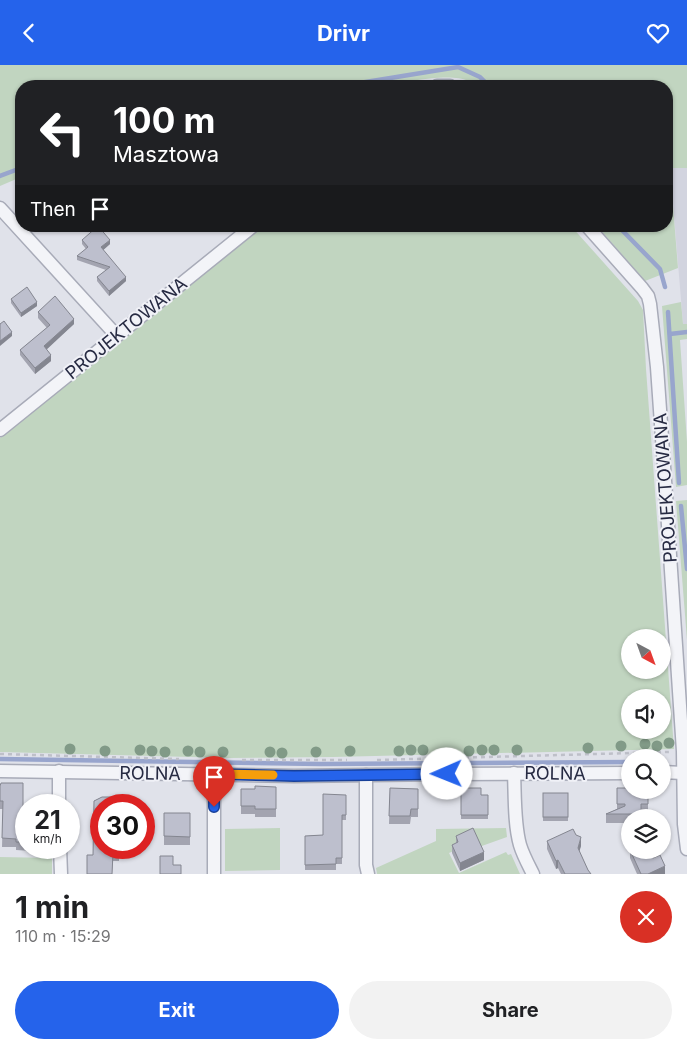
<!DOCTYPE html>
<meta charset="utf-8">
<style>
:root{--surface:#fff;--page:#f2f2f2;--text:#202124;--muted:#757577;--accent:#2563eb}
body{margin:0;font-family:Inter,sans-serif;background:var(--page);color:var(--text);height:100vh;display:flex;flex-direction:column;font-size:19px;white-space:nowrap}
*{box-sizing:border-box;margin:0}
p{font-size:16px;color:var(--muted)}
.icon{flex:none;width:28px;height:28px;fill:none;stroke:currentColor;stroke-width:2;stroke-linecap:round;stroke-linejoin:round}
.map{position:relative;height:809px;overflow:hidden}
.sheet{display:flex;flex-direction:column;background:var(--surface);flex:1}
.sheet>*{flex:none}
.hud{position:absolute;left:15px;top:15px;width:658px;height:152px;border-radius:20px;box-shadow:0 1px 4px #0004;background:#202124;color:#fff;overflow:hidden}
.needle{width:32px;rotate:139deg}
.fabs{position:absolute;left:621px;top:564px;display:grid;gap:10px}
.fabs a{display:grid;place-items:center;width:50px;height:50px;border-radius:50%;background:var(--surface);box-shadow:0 1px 4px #0004;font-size:25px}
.speed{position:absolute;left:15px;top:729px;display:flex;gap:10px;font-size:25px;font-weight:700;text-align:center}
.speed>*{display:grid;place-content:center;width:65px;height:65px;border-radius:50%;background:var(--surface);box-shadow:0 1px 4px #0004;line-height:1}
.speed small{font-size:12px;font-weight:400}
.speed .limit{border:8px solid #d22;background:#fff;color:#111}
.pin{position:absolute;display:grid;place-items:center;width:42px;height:42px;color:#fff;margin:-51px -21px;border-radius:50% 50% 50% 0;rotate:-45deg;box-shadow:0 0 5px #0007}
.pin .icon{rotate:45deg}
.me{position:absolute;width:55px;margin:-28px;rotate:269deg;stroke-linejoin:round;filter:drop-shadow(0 0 4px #0008)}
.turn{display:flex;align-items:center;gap:18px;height:105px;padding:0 15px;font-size:22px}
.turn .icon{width:65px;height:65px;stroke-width:2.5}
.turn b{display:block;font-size:35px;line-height:42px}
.then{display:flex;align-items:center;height:48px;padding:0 15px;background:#0003;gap:10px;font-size:19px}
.round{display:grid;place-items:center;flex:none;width:52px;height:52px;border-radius:26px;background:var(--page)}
.headline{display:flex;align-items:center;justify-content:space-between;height:85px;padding:0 15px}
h1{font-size:30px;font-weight:700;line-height:38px}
.button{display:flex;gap:10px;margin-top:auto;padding:10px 15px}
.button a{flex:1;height:58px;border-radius:30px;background:var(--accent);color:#fff;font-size:20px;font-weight:700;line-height:58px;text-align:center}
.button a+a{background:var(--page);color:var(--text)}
header{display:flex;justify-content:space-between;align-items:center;height:65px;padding:0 15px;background:var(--accent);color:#fff;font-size:22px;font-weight:700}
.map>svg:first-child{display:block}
.built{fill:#d2d4df}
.green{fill:#c1d5c0;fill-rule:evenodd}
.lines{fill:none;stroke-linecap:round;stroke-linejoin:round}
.stream{stroke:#98a5cd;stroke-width:4.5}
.minor-casing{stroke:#a8abb8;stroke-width:15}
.path{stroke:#bec0c9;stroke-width:2.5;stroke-dasharray:4 4;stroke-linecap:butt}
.minor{stroke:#f3f4f8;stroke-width:12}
.tree{fill:#819a87}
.wall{fill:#a3a4b0}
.shaded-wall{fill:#848690}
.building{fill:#bdbfcd;stroke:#848690}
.route-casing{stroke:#184099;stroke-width:12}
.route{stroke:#2563eb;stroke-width:9}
.slow{stroke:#f59e0b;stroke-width:9}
.labels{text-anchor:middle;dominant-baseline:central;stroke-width:4;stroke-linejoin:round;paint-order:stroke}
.street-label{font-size:18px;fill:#272b43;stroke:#f0f1f7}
</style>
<header><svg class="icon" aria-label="back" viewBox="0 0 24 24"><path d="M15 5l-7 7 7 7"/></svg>Drivr<svg class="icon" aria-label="heart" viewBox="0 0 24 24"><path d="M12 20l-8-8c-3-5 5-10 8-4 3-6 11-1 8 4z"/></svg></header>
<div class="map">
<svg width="687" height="809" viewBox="0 0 687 809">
<rect width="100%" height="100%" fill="#e0e2ea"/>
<!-- built -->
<polygon class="built" points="670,102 687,103 687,259 683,259"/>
<!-- green -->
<g class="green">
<path d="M0 0H687V103H670L678 203 645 216 597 161H666V21H474C472 20 470 17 468 16 450 7 402 18 382 21H21V112L0 121Z"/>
<path d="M264 161H571L638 236 643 245 646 304 674 684 333 692 229 693 0 687V373ZM630 572H662V605H630ZM630 632H662V665H630Z"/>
<polygon points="681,237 683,259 687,259 687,274 680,275 687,377 687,420 676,422 662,241"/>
<polygon points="687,435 687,575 676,436"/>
<polygon points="280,763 280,805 225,806 225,764"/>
<polygon points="506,763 507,772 479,782 473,769 454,779 456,785 449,788 459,808 506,787 508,790 511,789 520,809 377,809 376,803 436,776 436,764"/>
<polygon points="0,792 52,793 52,809 0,809"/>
</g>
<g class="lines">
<!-- stream -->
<g class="stream">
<polyline points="341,21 458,2 480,12 489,21"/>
<polyline points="0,111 21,103"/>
<polyline points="618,161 660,204 665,222"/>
<polyline points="668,247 679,418"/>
<polyline points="670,269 687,267"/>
<polyline points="681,441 687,504"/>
<polyline points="0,694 321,699 630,697"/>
</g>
<!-- minor casing -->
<g class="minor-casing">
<g id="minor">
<polyline points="437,21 450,21"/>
<polyline points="0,143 116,270"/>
<polyline points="587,161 642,223 648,231 650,239 657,302 666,430 683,686 684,759 687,784"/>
<polyline points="0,365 253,161"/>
<polyline points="0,706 294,711 447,709 630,708"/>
<polyline points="59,706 59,740"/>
<polyline points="662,707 683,708"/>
<path d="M514 708C515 730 514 759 520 780 523 790 528 799 533 809"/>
<polyline points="366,710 366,800 368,809"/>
<polyline points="60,782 61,809"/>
<polyline points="214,809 214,709"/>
</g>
</g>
<!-- path -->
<g class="path">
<polyline points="0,689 179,694"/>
<polyline points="242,695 347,695"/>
<polyline points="377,695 669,687"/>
</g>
<!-- minor -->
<use href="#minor" class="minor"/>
</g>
<!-- trees -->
<g class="tree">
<circle cx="669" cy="678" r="5.5"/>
<circle cx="645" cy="679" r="5.5"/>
<circle cx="621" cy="681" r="5.5"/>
<circle cx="657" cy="681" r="5.5"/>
<circle cx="588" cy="683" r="5.5"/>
<circle cx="70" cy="684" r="5.5"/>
<circle cx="140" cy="685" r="5.5"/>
<circle cx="411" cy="685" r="5.5"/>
<circle cx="423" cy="685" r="5.5"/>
<circle cx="482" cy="685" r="5.5"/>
<circle cx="494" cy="685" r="5.5"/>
<circle cx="517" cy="685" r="5.5"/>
<circle cx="105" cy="686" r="5.5"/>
<circle cx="152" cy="686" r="5.5"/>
<circle cx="188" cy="686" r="5.5"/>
<circle cx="350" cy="686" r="5.5"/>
<circle cx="399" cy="686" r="5.5"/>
<circle cx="469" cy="686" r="5.5"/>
<circle cx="165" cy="687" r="5.5"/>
<circle cx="200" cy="687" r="5.5"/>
<circle cx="223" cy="687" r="5.5"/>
<circle cx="270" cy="687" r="5.5"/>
<circle cx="316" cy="687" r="5.5"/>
<circle cx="282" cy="688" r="5.5"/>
</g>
<!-- wall -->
<g class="wall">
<polygon points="82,175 110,179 103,185 126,216 109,231 97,216 97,212 106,205 77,195 77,191 86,184 82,179"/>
<polygon points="11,234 37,241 21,252 11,238"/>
<polygon points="38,247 74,259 46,284 51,296 35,309 20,290 20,285 47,263 38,253"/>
<polygon points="0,721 23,755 26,755 26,782 32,782 32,786 16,785 16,782 2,782 3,744 0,744"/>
<polygon points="276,722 276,752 255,752 255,749 241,749 241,724 255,724"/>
<polygon points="390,723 418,724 418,752 411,752 410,759 389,759"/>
<polygon points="461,723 481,730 488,730 488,754 461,754"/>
<polygon points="617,723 648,725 648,748 641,748 641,752 630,752 630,758 606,758 606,749 617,744"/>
<rect x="543" y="728" width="25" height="28"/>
<polygon points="346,730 346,755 342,755 342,799 336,799 336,805 305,805 305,771 323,770"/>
<polygon points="102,732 110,732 116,734 138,735 138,740 101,740 101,782 119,782 119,796 113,796 112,809 87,809 87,790 93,790 94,736"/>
<rect x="164" y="748" width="26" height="32"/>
<polygon points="456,771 484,795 460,806 452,788 452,780 456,779"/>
<polygon points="547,776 581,781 579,786 588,805 591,809 561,809 558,803 556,804 547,784"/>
<polygon points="630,785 653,793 665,809 637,809 630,793"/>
</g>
<!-- shaded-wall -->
<g class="shaded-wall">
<polygon points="110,175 110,179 101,187 101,182"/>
<polygon points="126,212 126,216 109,231 109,226"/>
<polygon points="37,237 37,241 21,252 21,248"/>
<polygon points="74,254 74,259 44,287 44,281"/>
<polygon points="12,267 12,271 0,281 0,276"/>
<polygon points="51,290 51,296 35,309 35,303"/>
<polygon points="581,772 581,781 578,791 578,783"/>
<polygon points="484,787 484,795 460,806 460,798"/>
<polygon points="558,795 558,803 556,804 556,796"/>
<polygon points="665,801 665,809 648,809"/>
</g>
<!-- building -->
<g class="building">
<polygon points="98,161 110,175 101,182 126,212 109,226 97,212 110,202 77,191 88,182 82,175"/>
<polygon points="27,222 37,237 21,248 11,234"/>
<polygon points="55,231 74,254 44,281 51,290 35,303 20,285 50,260 38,247"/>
<polygon points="4,256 12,267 0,276 0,259"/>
<polygon points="1,718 23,718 23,755 26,755 26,777 16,777 16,774 2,773 3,736 0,736 0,721"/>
<polygon points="255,721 276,722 276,744 255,744 255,741 241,741 241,724 255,724"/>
<polygon points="390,723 418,724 418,744 411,744 410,751 389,751"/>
<polygon points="461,723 481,723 481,730 488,730 488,750 461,750"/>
<polygon points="617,723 630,723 630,725 648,725 648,739 641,739 641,749 606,749 625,741 625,739 617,739"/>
<rect x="543" y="728" width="25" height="24"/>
<polygon points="323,729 346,730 346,750 342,750 342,793 336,793 336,799 305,800 305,771 323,770"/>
<polygon points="102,732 110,732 116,734 138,735 138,740 101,740 101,782 119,782 119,788 113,788 112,809 87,809 87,790 93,790 94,736"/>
<polygon points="164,748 190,748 190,772 164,771"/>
<polygon points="473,763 484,787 460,798 452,780 458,777 456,771"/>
<polygon points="573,764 576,770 581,772 578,783 588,805 591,809 565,809 558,795 556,796 547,776"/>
<polygon points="630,785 649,785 653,793 660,790 665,801 648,809 641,809"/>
<polygon points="160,791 173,791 173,800 181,800 181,809 160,809"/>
</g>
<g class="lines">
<!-- route casing -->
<g class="route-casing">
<polyline id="route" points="214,742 214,709 294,711 447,709"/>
</g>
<!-- route -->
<use href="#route" class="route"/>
<!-- slow -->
<polyline class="slow" points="220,709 273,710"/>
</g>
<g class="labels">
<!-- street labels -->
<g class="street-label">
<text transform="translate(126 263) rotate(-39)">PROJEKTOWANA</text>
<text transform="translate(665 423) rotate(-94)">PROJEKTOWANA</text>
<text transform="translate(150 708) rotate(1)">ROLNA</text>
<text transform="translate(555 708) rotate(1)">ROLNA</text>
</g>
</g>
</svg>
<div class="fabs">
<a><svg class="needle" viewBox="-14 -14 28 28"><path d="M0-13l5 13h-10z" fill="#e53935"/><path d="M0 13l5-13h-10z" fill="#757577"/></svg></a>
<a><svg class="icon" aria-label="sound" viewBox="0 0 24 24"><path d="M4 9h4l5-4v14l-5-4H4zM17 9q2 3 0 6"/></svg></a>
<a><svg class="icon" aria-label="search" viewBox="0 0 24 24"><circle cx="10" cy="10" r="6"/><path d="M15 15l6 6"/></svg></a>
<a><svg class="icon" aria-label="layers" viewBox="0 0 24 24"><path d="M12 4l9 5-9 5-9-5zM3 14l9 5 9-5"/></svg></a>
</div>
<div class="speed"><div>21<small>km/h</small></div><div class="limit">30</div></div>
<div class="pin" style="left:214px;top:742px;background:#d93025"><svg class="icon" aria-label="arrive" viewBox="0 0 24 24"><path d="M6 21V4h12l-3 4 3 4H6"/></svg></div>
<svg class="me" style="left:447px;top:709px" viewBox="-20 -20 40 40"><circle r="19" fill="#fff"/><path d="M0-13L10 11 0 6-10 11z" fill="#2563eb"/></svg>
<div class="hud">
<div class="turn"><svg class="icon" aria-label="left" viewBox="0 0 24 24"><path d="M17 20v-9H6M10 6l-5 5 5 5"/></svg><div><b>100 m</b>Masztowa</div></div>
<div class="then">Then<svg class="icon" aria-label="arrive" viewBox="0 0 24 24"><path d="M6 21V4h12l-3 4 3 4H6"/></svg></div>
</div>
</div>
<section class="sheet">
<div class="headline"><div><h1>1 min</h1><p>110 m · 15:29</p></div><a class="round" style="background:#d93025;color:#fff"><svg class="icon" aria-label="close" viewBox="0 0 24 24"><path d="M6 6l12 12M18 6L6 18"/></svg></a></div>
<div class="button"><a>Exit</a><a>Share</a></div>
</section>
